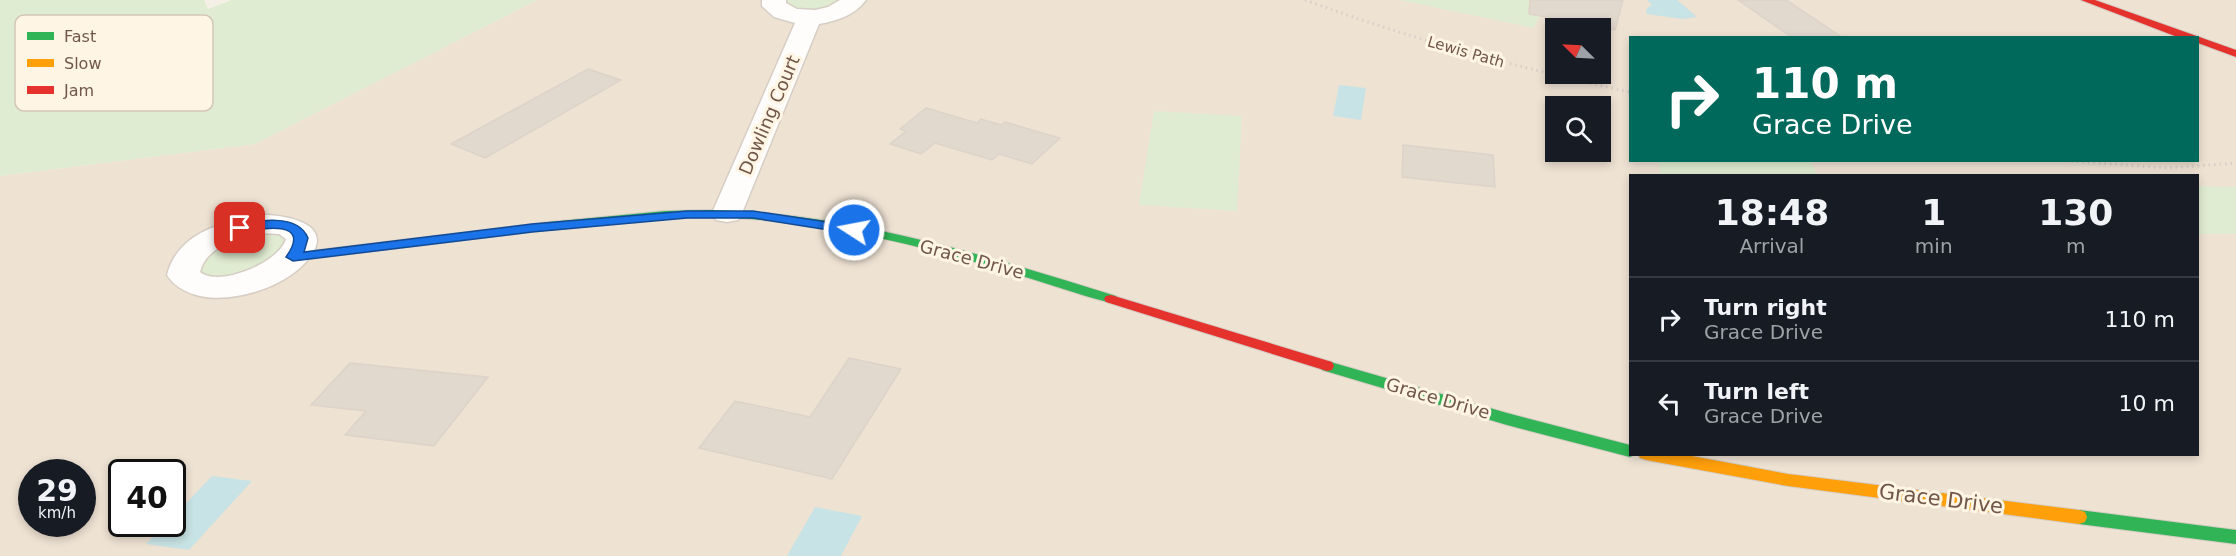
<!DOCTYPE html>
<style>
:root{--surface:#171b24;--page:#242831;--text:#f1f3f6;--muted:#9ea1a6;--line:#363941}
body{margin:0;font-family:"DejaVu Sans",sans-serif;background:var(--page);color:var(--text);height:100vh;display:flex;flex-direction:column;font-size:22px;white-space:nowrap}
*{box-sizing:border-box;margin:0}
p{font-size:20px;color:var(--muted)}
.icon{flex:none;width:33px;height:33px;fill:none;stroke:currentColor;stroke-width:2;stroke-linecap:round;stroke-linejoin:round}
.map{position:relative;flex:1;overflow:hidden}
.side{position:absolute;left:1629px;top:174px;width:570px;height:282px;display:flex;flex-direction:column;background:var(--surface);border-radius:0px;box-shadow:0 3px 9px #0003}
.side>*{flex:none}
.hud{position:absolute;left:1629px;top:36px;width:570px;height:126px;border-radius:0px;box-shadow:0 3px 9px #0003;background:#00695c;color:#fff;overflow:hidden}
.needle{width:39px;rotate:294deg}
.buttons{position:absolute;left:1545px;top:18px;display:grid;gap:12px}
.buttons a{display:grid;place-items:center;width:66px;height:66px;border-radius:0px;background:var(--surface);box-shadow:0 3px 9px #0003;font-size:30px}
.speed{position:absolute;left:18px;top:459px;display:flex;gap:12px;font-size:30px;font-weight:700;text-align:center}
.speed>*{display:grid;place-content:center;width:78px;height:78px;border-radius:50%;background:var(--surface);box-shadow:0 3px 9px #0003;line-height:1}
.speed small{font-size:15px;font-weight:400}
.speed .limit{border:3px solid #111;border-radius:9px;background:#fff;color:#111}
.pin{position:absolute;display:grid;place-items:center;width:51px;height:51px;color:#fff;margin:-26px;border-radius:12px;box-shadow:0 3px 9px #0006}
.me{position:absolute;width:66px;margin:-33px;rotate:281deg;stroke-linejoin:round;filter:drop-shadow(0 0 4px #0008)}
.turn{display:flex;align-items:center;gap:21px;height:126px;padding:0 24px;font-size:27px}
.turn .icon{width:78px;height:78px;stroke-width:2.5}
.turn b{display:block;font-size:42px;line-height:51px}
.eta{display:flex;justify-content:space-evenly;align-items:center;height:102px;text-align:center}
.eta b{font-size:36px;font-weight:700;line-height:42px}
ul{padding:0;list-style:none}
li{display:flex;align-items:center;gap:18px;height:84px;padding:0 24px;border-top:2px solid var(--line)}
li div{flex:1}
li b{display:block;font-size:22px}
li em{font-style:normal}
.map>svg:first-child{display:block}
.residential{fill:#eee2d3;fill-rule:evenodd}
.green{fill:#e0ecd1}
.water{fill:#c8e3e5}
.building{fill:#e1d8ce;stroke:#ddd3c9;stroke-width:1.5}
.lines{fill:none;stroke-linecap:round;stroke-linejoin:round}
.street-casing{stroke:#d6cdc4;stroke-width:3}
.fast-casing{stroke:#d5ccc3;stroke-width:2}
.slow-casing{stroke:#d5ccc3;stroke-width:2}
.jam-casing{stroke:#d5ccc3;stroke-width:2}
.path{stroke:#d7cfc8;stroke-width:3;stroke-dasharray:1.5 4;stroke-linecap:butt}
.street{fill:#fefdfb;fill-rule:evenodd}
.fast{fill:#30b455;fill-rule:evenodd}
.slow{fill:#ff9f0a;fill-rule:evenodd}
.jam{fill:#e5322d;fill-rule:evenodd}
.route{fill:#1a73e8;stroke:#114b97;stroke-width:1.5}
.labels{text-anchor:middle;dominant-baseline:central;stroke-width:6;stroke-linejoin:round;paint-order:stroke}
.far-street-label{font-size:15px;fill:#715748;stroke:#fff5e5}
.street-label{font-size:18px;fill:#715748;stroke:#fff5e5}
.near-street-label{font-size:21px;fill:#715748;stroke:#fff5e5}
.key{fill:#fff5e5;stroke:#d4c6b6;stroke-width:1.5}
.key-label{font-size:16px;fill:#715748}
</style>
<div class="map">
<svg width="2236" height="556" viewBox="0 0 2236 556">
<rect width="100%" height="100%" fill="#f5f0e6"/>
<!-- residential -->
<path class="residential" d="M537 0H2236V556H0V176L255 144ZM1556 28H1600V74H1556ZM1630 38H2198V160H1630ZM1556 106H1600V152H1556ZM1630 176H2198V454H1630ZM32 472H82V524H32ZM122 472H172V524H122Z"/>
<!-- green -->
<g class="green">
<polygon points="0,0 204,0 208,9 232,0 537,0 255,144 0,176"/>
<polygon points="783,0 847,0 824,12 792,11"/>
<polygon points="1399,0 1547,0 1534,28"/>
<polygon points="1154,111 1242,116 1237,211 1139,205"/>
<polygon points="1658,161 1811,161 1817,175 1661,175"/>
<polygon points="2198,186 2236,187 2236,234 2198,234"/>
<polygon points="261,230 282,234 286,239 280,254 242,275 214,278 197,271 208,249"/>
</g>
<!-- water -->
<g class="water">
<polygon points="1647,0 1677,0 1697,17 1682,19 1646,14 1647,8 1652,5"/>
<polygon points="1339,85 1366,88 1361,120 1333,116"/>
<polygon points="212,476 252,481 189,550 146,544 166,524 172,524 173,517"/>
<polygon points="815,507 862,516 841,556 787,556"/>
</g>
<!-- building -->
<g class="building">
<polygon points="1530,0 1623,0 1615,30 1529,14"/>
<polygon points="1738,0 1786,0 1843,38 1793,38"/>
<polygon points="588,69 621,80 485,158 451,144"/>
<polygon points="926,108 977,123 981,119 1001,125 1005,122 1060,138 1032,164 999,154 992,160 935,143 921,154 890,144 906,131 900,129"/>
<polygon points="1403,145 1493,155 1495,187 1402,177"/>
<polygon points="849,358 901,369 832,479 699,448 735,401 810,417"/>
<polygon points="350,363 488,377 434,446 345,435 366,411 311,405"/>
</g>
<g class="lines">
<!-- street casing -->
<g class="street-casing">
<g id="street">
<path d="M762 0H786V3L797 9 815 10 828 7 840 0H866C855 15 837 21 819 24L742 213 738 220 727 222 716 220 712 213 795 23 774 17 762 6Z"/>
<path d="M259 215C290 214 341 226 304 264 275 295 194 316 167 275 178 232 221 223 259 215ZM259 233 279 234 286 239C280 262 219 288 200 272 206 247 236 239 259 233Z"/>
</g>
</g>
<!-- fast casing -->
<g class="fast-casing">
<g id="fast">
<path d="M712 210C851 213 984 255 1116 296L1118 299 1111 303C1079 295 1047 283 1015 274 924 246 831 223 735 218 673 215 611 224 549 230L543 226 549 222 665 211Z"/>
<polygon points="1327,361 1507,413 1630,445 1630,454 1636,454 1630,457 1507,425 1322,370 1320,366 1322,362"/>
<polygon points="2079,510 2236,530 2236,544 2079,524 2073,522 2071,517 2073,512"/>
</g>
</g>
<!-- slow casing -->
<g class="slow-casing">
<g id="slow">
<polygon points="549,222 554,223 555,226 554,229 293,261 286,257 293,253"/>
<polygon points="1638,454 1681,454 1788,474 2079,510 2085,512 2087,517 2085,522 2079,524 1788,486 1646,460 1640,458"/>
</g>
</g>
<!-- jam casing -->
<g class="jam-casing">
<g id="jam">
<polygon points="2081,0 2095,0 2236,50 2236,57 2198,43 2198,38 2180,38"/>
<polygon points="1111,295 1332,362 1334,366 1332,370 1327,371 1106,302 1104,299 1106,296"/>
</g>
</g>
<!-- path -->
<g class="path">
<path d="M1305 0C1411 39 1519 68 1630 92"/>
<polyline points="2055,160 2166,168 2236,163"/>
</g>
<!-- street -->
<use href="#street" class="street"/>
<!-- fast -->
<use href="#fast" class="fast"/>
<!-- slow -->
<use href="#slow" class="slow"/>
<!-- jam -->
<use href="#jam" class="jam"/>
</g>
<!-- route -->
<path class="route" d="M687 211H753L854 226 860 230 854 234 753 218H687L532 232 293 261 286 257C313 219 262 228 240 232L233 228 235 226C257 220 298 213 308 238L304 252 532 224Z"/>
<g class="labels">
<!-- far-street labels -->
<g class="far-street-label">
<text transform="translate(1466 52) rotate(16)">Lewis Path</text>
</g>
<!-- street labels -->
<g class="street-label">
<text transform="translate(769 115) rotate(-67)">Dowling Court</text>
<text transform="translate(972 259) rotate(15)">Grace Drive</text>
<text transform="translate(1438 398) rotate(16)">Grace Drive</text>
</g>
<!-- near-street labels -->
<g class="near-street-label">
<text transform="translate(1941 499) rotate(7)">Grace Drive</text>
</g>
</g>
<!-- legend -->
<rect x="15" y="15" width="198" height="96" rx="9" class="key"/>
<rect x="27" y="32" width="27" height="8" fill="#30b455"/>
<rect x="27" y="59" width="27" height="8" fill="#ff9f0a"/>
<rect x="27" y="86" width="27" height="8" fill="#e5322d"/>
<g class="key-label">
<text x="64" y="42">Fast</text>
<text x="64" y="69">Slow</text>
<text x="64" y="96">Jam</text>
</g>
</svg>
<div class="buttons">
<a><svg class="needle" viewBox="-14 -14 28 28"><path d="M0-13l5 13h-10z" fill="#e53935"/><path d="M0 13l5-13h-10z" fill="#9ea1a6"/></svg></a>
<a><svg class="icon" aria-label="search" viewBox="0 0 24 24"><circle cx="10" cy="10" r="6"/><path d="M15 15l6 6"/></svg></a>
</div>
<div class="speed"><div>29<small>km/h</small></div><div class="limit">40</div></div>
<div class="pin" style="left:240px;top:228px;background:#d93025"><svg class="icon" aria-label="arrive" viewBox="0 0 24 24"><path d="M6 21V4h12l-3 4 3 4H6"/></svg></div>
<svg class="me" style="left:854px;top:230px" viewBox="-20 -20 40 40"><circle r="17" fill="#1a73e8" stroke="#fff" stroke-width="3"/><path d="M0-11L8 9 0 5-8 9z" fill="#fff"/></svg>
<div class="hud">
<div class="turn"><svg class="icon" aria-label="right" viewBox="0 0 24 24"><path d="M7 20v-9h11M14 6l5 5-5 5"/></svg><div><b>110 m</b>Grace Drive</div></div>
</div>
<section class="side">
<div class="eta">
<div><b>18:48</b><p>Arrival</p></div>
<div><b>1</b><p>min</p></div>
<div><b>130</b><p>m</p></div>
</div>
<ul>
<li><svg class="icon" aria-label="right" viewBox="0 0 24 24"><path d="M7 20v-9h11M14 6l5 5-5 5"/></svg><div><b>Turn right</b><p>Grace Drive</p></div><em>110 m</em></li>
<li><svg class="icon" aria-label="left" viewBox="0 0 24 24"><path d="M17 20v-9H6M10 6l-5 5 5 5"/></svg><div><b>Turn left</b><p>Grace Drive</p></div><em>10 m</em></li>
</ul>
</section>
</div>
